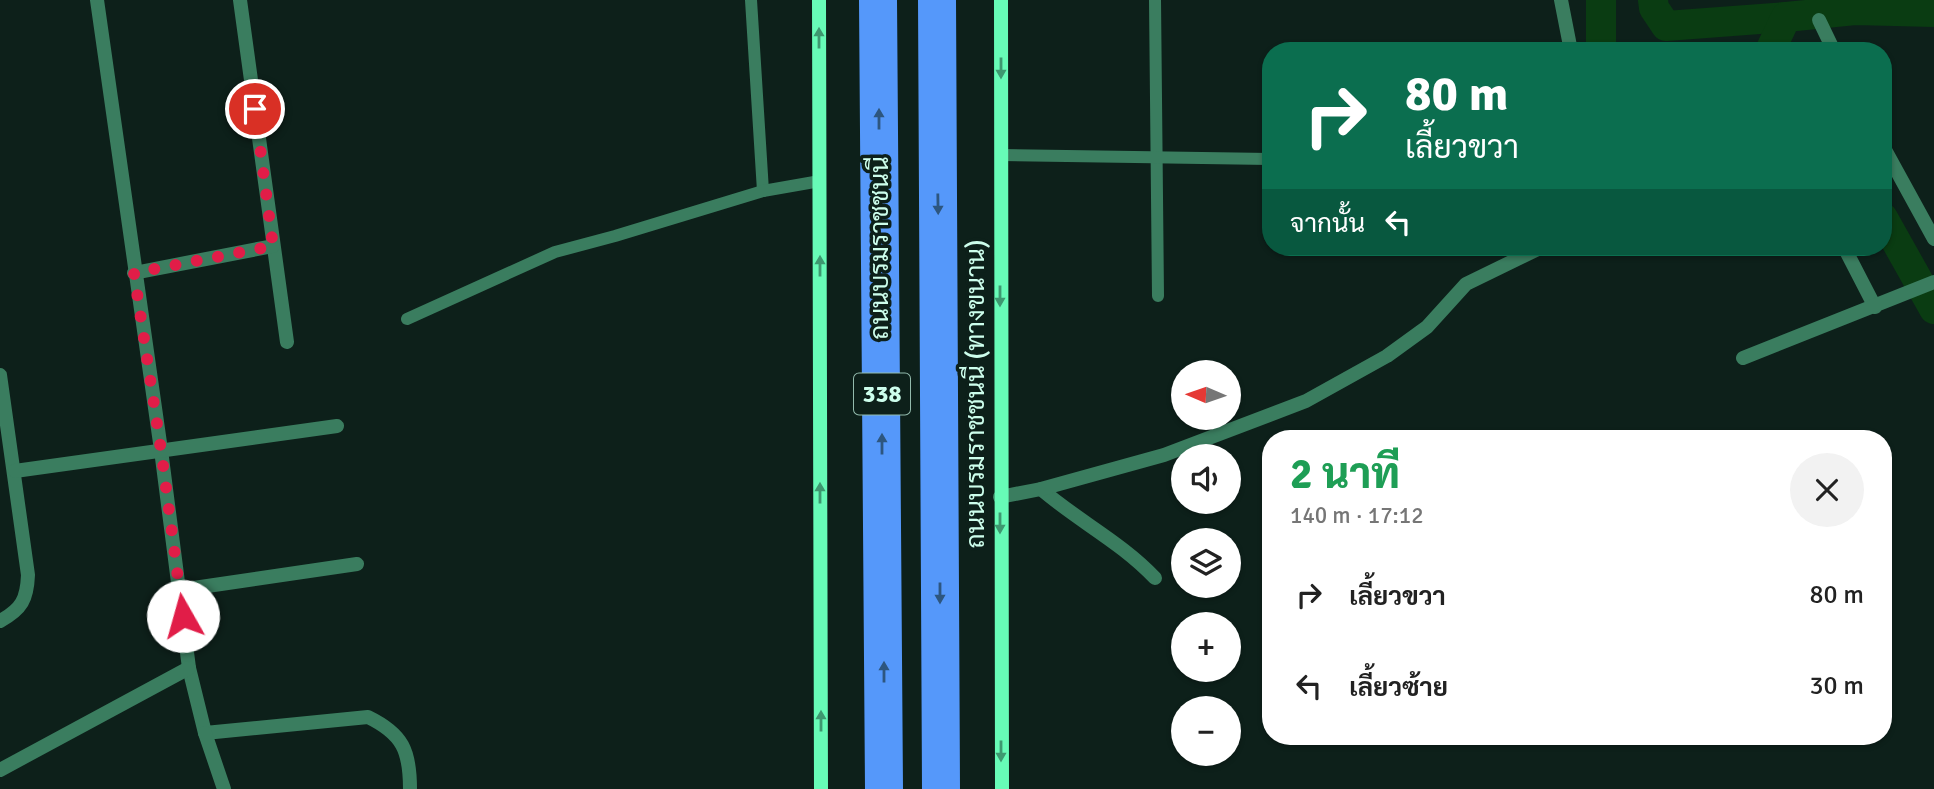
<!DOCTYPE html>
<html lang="th">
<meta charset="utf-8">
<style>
:root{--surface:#fff;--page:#f2f2f2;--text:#222;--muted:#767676}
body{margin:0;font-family:Signika,Sarabun,sans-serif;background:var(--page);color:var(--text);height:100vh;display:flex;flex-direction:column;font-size:26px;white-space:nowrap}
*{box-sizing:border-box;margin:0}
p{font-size:23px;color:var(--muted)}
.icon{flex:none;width:38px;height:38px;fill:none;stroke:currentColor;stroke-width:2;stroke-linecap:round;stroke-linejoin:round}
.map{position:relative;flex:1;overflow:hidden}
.panel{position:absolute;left:1262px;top:430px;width:630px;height:315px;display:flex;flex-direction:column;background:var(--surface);border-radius:28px;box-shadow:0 2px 5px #0004}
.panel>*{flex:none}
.hud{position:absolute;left:1262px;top:42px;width:630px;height:214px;border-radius:28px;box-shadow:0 2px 5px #0004;background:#0b6e4f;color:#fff;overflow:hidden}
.needle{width:46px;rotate:272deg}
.buttons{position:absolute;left:1171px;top:360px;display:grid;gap:14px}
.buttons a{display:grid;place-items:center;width:70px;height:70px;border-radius:50%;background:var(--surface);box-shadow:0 2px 5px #0004;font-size:35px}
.pin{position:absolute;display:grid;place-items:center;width:60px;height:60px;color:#fff;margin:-30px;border:4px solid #fff;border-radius:50%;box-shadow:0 2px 7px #0007}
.me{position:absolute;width:77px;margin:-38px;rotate:353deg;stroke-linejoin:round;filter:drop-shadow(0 0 5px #0008)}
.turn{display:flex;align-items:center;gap:24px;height:147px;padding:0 28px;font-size:32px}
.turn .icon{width:91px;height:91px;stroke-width:2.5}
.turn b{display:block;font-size:49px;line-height:60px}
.then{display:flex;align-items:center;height:66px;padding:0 28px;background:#0003;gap:14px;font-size:26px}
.round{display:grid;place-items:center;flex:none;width:74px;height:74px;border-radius:37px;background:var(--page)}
.summary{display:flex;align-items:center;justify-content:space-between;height:119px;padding:0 28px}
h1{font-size:42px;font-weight:800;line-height:52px;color:#1e9e55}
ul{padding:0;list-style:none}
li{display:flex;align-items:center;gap:21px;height:91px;padding:0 28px}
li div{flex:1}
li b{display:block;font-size:26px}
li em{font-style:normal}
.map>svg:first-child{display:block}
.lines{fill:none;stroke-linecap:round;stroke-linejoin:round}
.canal{stroke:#0a3c12;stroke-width:30}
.service{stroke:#3a7d5f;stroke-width:12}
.minor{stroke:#3a7d5f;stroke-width:14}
.secondary{stroke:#67fbb7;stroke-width:14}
.trunk{stroke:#5598fa;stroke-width:38}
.oneway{fill:#3e9870}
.oneway2{fill:#2d567f}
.route{stroke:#e11d48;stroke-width:12;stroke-dasharray:0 21.6}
.labels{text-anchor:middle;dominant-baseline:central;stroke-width:7;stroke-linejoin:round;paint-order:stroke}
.shield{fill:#0d201a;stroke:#93bbad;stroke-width:2}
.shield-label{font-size:24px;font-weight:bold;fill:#cdfeec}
.street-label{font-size:26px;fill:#cdfeec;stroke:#0d201a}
</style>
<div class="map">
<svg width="1934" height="789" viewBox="0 0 1934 789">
<rect width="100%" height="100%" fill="#0d201a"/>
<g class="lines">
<!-- canal -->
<g class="canal">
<polyline points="1653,0 1654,8 1666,26 1786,17"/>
<polyline points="1601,51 1601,0"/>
<polyline points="1770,51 1786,17 1855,10 1934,12"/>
<polyline points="1883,218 1934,309"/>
</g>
<!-- service -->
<g class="service">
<polyline points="751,0 763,191"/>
<polyline points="1155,0 1158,296"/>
<polyline points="1001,155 1270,159"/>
<polyline points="407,319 555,252 615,236 763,191 820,181"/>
</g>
<!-- minor -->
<g class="minor">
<path d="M97 0 161 450 189 668 205 733 368 717C403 734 410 751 410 789"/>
<polyline points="240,0 287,342"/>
<polyline points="1561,0 1571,51"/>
<polyline points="1819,20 1834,51"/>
<polyline points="1883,146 1934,239"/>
<polyline points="1844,247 1875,307"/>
<polyline points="134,273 273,246"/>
<polyline points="1743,358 1934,282"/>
<path d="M0 375 28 575C27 599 22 609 0 621"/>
<polyline points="15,471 337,426"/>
<path d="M1041 489C1078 521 1121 542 1155 578"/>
<polyline points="1000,497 1041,489 1164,455 1306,401 1387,356 1427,327 1466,284 1542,247"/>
<polyline points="180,590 357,564"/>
<polyline points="205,733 224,789"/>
<polyline points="0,770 189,668"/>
</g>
<!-- secondary -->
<g class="secondary">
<polyline points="819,0 821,789"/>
<polyline points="1001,0 1002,789"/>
</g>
<!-- trunk -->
<g class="trunk">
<polyline points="878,0 884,789"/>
<polyline points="937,0 941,789"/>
</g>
</g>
<!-- one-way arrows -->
<defs><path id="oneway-solid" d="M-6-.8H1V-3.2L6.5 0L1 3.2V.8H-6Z" transform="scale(1.75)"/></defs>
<g class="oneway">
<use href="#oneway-solid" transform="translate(819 38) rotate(-90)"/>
<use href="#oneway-solid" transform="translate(1001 68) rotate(90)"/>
<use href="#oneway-solid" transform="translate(820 266) rotate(-90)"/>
<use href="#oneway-solid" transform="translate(1000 296) rotate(90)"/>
<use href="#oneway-solid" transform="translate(820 493) rotate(-90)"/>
<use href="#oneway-solid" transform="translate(1000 523) rotate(90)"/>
<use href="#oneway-solid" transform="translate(821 721) rotate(-90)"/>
<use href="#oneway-solid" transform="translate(1001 751) rotate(90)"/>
</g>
<g class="oneway2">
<use href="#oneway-solid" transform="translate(879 119) rotate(-90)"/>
<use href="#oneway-solid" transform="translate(938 204) rotate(89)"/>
<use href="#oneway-solid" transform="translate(882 444) rotate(-90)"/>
<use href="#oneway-solid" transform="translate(940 593) rotate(90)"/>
<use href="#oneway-solid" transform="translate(884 672) rotate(-90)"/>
</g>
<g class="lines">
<!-- route -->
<polyline class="route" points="183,616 161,450 134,273 273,246 255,109"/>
</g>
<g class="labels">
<!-- shield labels -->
<rect class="shield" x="854" y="373.5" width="56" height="41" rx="5"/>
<g class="shield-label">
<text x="882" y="394">338</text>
</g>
<!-- street labels -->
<g class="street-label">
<text transform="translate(880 248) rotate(-90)">ถนนบรมราชชนนี</text>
<text transform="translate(976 394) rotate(-90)">ถนนบรมราชชนนี (ทางขนาน)</text>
</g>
</g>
</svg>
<div class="buttons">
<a><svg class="needle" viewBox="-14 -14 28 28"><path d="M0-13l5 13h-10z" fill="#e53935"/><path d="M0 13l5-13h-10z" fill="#767676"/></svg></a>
<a><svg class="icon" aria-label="sound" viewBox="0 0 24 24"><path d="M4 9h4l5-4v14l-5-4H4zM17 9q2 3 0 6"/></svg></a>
<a><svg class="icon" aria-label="layers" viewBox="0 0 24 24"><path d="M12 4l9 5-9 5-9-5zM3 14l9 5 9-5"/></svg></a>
<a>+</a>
<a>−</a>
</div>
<div class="pin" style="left:255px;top:109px;background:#d93025"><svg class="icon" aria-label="arrive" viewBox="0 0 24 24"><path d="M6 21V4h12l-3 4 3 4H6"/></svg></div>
<svg class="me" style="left:183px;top:616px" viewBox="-20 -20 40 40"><circle r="19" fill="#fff"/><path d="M0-13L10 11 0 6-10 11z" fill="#e11d48"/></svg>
<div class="hud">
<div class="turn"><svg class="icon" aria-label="right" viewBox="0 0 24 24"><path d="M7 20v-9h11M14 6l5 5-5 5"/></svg><div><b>80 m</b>เลี้ยวขวา</div></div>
<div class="then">จากนั้น<svg class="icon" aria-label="left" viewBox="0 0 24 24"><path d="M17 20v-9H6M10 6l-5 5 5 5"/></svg></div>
</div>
<section class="panel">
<div class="summary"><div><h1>2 นาที</h1><p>140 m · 17:12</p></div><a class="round"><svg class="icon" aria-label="close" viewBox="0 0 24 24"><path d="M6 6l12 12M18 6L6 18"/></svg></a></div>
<ul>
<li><svg class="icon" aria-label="right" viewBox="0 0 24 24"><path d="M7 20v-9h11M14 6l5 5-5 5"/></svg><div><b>เลี้ยวขวา</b></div><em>80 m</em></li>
<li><svg class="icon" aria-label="left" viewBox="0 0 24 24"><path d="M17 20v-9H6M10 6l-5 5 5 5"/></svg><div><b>เลี้ยวซ้าย</b></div><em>30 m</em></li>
</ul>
</section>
</div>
